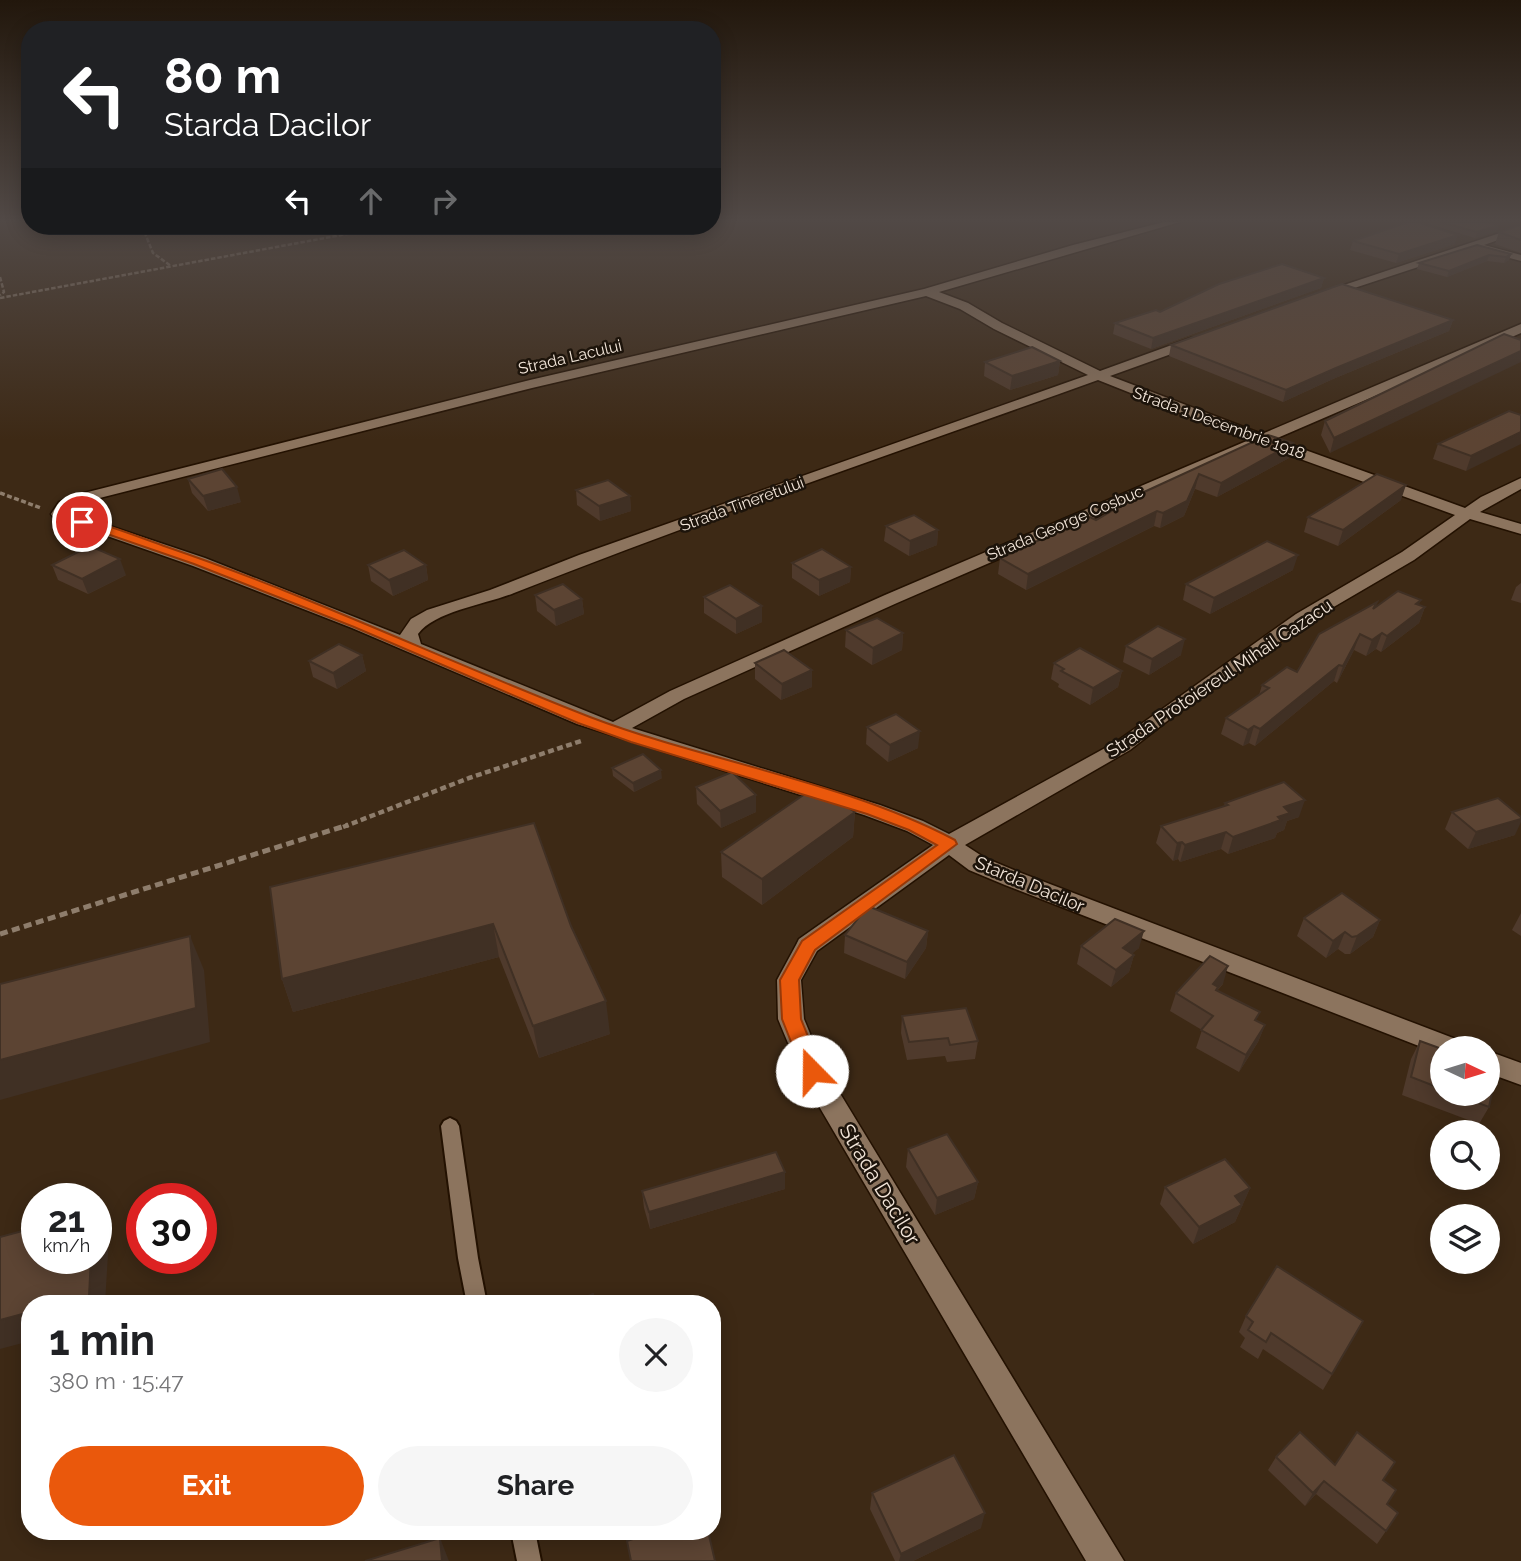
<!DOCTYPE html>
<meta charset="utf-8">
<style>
:root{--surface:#fff;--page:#f6f6f6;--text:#202124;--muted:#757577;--accent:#ea580c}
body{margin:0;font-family:Raleway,sans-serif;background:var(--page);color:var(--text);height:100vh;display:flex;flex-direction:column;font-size:26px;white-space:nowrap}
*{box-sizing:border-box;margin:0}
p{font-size:23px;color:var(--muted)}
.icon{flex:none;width:38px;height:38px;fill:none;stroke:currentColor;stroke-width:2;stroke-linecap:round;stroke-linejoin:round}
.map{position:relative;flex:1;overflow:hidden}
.details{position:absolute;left:21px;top:1295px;width:700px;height:245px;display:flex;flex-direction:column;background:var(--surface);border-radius:28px;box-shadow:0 4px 18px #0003}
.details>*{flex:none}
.hud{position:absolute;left:21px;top:21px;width:700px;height:214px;border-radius:28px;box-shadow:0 4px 18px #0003;background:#202124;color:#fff;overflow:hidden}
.needle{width:46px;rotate:94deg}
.fabs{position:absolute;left:1430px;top:1036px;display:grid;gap:14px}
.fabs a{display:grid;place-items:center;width:70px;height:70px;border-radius:50%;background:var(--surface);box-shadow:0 4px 18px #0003;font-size:35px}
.speed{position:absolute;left:21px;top:1183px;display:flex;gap:14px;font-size:35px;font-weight:700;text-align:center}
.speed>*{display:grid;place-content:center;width:91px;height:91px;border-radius:50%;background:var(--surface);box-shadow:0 4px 18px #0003;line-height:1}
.speed small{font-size:18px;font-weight:400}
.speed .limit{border:10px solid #d22;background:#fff;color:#111}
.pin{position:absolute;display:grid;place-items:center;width:60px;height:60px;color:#fff;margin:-30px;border:4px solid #fff;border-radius:50%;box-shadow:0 2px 7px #0007}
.me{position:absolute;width:77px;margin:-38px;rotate:338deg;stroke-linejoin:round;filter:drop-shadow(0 0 5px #0008)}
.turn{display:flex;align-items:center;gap:24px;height:147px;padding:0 28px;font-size:32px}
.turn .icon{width:91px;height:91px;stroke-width:2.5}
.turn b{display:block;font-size:49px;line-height:60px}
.lanes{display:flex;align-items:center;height:66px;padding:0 28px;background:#0003;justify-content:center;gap:35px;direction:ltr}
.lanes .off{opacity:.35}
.round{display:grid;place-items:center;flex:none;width:74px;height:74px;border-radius:37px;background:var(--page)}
.head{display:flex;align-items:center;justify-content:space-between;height:119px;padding:0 28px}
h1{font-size:42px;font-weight:700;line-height:52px}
.primary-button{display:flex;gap:14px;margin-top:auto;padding:14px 28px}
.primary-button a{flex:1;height:80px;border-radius:42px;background:var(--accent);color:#fff;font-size:28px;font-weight:700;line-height:80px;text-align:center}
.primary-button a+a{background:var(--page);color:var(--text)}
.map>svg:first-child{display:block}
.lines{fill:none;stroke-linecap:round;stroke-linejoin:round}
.lane-casing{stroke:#231101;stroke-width:4}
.street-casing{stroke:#231101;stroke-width:3}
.path-far3{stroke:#8e7d6c;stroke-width:2.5;stroke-dasharray:4.5 2;stroke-linecap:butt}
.path-far2{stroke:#8e7d6c;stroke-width:3.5;stroke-dasharray:5 2.5;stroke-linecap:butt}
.path-far1{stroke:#8e7d6c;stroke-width:4.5;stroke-dasharray:6 3.5;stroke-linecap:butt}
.path{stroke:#8e7d6c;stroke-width:5;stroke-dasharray:8 4.5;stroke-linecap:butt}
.lane{fill:#8c745e;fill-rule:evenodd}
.street{fill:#8c745e;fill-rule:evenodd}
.wall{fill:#4f3a2c}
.shaded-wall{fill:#403024}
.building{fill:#5c4433;stroke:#403024;stroke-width:2}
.route{fill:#ea580c;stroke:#983908;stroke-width:2}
.labels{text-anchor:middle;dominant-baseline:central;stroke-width:5;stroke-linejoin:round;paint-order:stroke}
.far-street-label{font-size:16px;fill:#f2e5d9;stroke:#1d140b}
.street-label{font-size:18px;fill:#f2e5d9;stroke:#1d140b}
.near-street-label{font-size:21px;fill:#f2e5d9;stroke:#1d140b}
</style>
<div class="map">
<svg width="1521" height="1561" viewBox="0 0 1521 1561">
<rect width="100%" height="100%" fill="#3d2915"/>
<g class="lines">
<!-- lane casing -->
<g class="lane-casing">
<g id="lane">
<polygon points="450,1118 456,1121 459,1126 478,1258 487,1304 467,1304 458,1258 441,1126 444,1121"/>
<polygon points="511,1531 535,1531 541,1561 517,1561"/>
</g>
</g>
<!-- street casing -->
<g class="street-casing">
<g id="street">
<path d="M1164 222H1180L939 292 968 303 1002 323 1100 371 1191 338H1199V344L1110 376 1262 434 1521 324V333L1275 439 1465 508 1481 497 1521 478V489L1480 512 1521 524V534L1470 519 1414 560 1308 622 1171 718 1130 750 965 845 985 858 1021 873 1461 1041 1465 1048H1442V1055L1005 885 969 870 949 855 817 951 801 980 804 1019 824 1067 1124 1561H1086L803 1079 778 1019 777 980 796 945 799 939 933 845 907 831 864 815 577 724 352 628 193 566 53 517 51 514 59 502 72 496 530 380 924 289 1073 245ZM926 296 960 309 994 329 1088 375 579 555 490 590 427 610 411 619 400 635 205 558 68 512 84 502 532 388ZM1098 380 1249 440 885 595 670 691 613 722 421 644 418 634C435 611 488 604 514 593 707 517 903 450 1098 380ZM1262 445 1455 515 1402 552 1296 614 1116 742 949 834 923 821 880 805 632 728 684 699 897 603Z"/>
<polygon points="1521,226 1521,232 1484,245 1521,255 1521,261 1479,250 1479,247 1324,298 1314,295"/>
<polygon points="1488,1051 1521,1063 1521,1085 1488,1073"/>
</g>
</g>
<!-- path-far3 -->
<g class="path-far3">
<polyline points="142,226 153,253 171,266"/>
<polyline points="0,277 4,292 0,295"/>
<polyline points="0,298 390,226"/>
</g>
<!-- path-far2 -->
<polyline class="path-far2" points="0,493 41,508"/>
<!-- path-far1 -->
<polyline class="path-far1" points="343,827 469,778 584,740"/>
<!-- path -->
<polyline class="path" points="0,934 348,825"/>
<!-- lane -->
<use href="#lane" class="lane"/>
<!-- street -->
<use href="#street" class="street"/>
</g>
<!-- wall -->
<g class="wall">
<polygon points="1429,222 1485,222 1497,231 1475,238 1428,224"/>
<polygon points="1521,225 1521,253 1495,244 1499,232"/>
<polygon points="1353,241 1455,244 1396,263 1350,250"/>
<polygon points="1477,245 1511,254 1509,260 1504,263 1487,261 1447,277 1417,269 1419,263"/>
<polygon points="1324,278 1321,288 1151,349 1113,334 1115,323 1160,312"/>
<polygon points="1453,320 1449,331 1333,379 1283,402 1169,356 1171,345"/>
<polygon points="1504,334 1330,453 1321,435 1325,421"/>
<polygon points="1060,361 1058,375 1010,390 984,376 985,362"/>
<polygon points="1521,415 1466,471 1433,459 1438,444"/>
<polygon points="1268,435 1289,458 1217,497 1195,489 1184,516 1160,528 1154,526 1026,590 998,574 1000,558 1096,520"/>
<polygon points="188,479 241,502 208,511 192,493"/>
<polygon points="576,490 630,496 631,511 600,521 577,505"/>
<polygon points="1401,500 1338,546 1304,532 1308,517"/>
<polygon points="886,526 938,530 937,545 909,556 884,541"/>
<polygon points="792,563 851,567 850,582 819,596 792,578"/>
<polygon points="52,565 126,575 88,594 58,580"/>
<polygon points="368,565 426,565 428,580 393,596 371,581"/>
<polygon points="1293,570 1210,614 1183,600 1186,584"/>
<polygon points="1521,583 1521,603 1511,600 1516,587"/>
<polygon points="535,595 582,599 584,614 556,626 537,611"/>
<polygon points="704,597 762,606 762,622 736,634 704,613"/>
<polygon points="1419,605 1425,607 1419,623 1381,652 1376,649 1366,656 1354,650 1337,683 1334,681 1255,746 1249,743 1243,746 1221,734 1226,718 1259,695 1262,685 1297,672 1375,608"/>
<polygon points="846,630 903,633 902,650 872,665 845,647"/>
<polygon points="1126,646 1181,655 1149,675 1123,662"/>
<polygon points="362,655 366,671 337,689 313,677 309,661"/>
<polygon points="755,663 812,687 781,700 755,679"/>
<polygon points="1054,663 1122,671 1118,687 1090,705 1058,687 1059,684 1051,679"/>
<polygon points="867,727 918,748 888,762 866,744"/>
<polygon points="612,768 662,778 634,792 613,776"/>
<polygon points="696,787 756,812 721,828 697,804"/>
<polygon points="1225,803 1299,817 1287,821 1284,830 1277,833 1275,838 1228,854 1221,849 1180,862 1178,859 1173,861 1156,843 1161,826 1224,806"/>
<polygon points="855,812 853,837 762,905 722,877 721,852"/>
<polygon points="1452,812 1515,835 1468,849 1445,829"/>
<polygon points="534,823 610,1034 539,1058 499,957 293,1012 282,979"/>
<polygon points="1521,913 1521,936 1512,930"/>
<polygon points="1304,918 1380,920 1373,937 1350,954 1345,954 1338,949 1326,958 1297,936"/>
<polygon points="928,931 926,948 905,979 844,953 845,935"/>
<polygon points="1081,946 1139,948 1132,953 1134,955 1129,972 1111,987 1077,964"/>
<polygon points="1223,984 1217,991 1257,1021 1265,1025 1258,1042 1239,1072 1196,1048 1202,1030 1170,1011 1176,993"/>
<polygon points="902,1016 978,1041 975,1059 947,1062 945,1056 907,1060 901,1033"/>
<polygon points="1420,1041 1442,1049 1442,1094 1488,1094 1489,1107 1479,1124 1402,1095 1411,1059"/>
<polygon points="908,1149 978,1182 974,1199 935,1215 906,1167"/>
<polygon points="785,1172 785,1189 650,1229 644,1208 642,1191"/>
<polygon points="1165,1187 1250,1188 1235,1222 1193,1244 1160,1204"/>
<polygon points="1246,1316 1363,1321 1323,1390 1263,1349 1258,1359 1240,1347 1245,1338 1239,1332"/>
<polygon points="1276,1457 1335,1465 1383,1480 1387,1504 1386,1531 1377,1544 1316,1494 1305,1506 1268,1470"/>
<polygon points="872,1493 981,1528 913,1561 895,1561 870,1509"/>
</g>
<!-- shaded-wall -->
<g class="shaded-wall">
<polygon points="1499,225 1497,231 1475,238 1477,232"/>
<polygon points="1458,235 1455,244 1396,263 1399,254"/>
<polygon points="1511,254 1509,260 1504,263 1506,257"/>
<polygon points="1489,255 1487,261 1447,277 1449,271"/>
<polygon points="1324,278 1321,288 1151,349 1153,338"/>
<polygon points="1453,320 1449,331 1333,379 1283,402 1286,390 1336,368"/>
<polygon points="1521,351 1521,362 1330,453 1334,438"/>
<polygon points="1060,361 1058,375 1010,390 1012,376"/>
<polygon points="1521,432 1521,444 1466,471 1471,456"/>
<polygon points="1293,443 1289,458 1217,497 1221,483"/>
<polygon points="1199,474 1195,489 1184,516 1160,528 1163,513"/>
<polygon points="1406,485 1401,500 1338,546 1343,530"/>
<polygon points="237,487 241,502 208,511 203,496"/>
<polygon points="630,496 631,511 600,521 599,506"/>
<polygon points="1157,511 1154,526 1026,590 1028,574"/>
<polygon points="938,530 937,545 909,556 910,541"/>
<polygon points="1298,555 1293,570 1210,614 1214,598"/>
<polygon points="120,559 126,575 88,594 82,579"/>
<polygon points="426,565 428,580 393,596 389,580"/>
<polygon points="851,567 850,582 819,596 819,580"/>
<polygon points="582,599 584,614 556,626 554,610"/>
<polygon points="1421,600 1415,614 1425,607 1419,623 1381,652 1387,636"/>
<polygon points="762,606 762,622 736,634 736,619"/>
<polygon points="903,633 902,650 872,665 873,648"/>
<polygon points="1382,633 1376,649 1366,656 1372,640"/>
<polygon points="1360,634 1354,650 1337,683 1343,666"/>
<polygon points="1185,639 1181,655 1149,675 1152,659"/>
<polygon points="362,655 366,671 337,689 333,673"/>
<polygon points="1339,665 1334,681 1255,746 1260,729"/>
<polygon points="812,670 812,687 781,700 782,684"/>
<polygon points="1122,671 1118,687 1090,705 1093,688"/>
<polygon points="1254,726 1249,743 1243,746 1248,730"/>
<polygon points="920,731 918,748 888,762 890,745"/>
<polygon points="661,770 662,778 634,792 633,783"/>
<polygon points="756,795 756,812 721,828 720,811"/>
<polygon points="1305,800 1299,817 1287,821 1284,830 1277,833 1275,838 1228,854 1233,837 1284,807"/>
<polygon points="855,812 853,837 762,905 762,879"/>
<polygon points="1521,819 1521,822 1515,835 1468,849 1476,832"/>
<polygon points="1226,832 1221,849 1180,862 1185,845"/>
<polygon points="1182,842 1178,859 1173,861 1177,843"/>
<polygon points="1380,920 1373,937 1350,954 1357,936"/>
<polygon points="493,924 499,957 293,1012 282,979"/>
<polygon points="928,931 926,948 905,979 907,962"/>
<polygon points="1144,931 1139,948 1119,965 1123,948"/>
<polygon points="1345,932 1338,949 1326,958 1333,941"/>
<polygon points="190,936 204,970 210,1042 0,1100 0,1060"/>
<polygon points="1134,955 1129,972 1111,987 1116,970"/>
<polygon points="1228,966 1223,984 1217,990 1213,1004 1213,984"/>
<polygon points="606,1001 610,1034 539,1058 533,1026"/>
<polygon points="1265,1025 1258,1042 1239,1072 1246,1055"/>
<polygon points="785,1172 785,1189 650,1229 649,1212"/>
<polygon points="978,1182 974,1199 935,1215 937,1198"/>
<polygon points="1250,1188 1235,1222 1193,1244 1199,1227 1235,1196"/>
<polygon points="96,1215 109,1238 105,1304 60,1304 91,1258 96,1258"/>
<polygon points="30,1312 30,1341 0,1349 0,1320"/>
<polygon points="1324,1481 1316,1494 1305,1506 1313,1493"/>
<polygon points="985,1513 981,1528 913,1561 899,1561 901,1554"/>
<polygon points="440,1538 449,1561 442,1561"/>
</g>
<!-- building -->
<g class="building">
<polygon points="1408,222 1417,222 1458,235 1399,254 1353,241"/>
<polygon points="1440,222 1485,222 1499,225 1477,232"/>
<polygon points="1521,225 1521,240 1499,232"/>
<polygon points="1477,245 1511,254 1506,257 1489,255 1449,271 1419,263"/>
<polygon points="1282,264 1324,278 1153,338 1115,323 1156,310 1160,312 1219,284"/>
<polygon points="1342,284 1453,320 1336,368 1286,390 1171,345"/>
<polygon points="1504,334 1521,340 1521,351 1334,438 1325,421"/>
<polygon points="1032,347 1060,361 1012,376 985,362"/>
<polygon points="1509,411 1521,415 1521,432 1471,456 1438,444"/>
<polygon points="1268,435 1293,443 1221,483 1199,474 1187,501 1163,513 1157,511 1028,574 1000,558 1090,517 1096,520 1144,492"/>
<polygon points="222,469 237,487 203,496 188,479"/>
<polygon points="1377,474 1406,485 1343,530 1308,517"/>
<polygon points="608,480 630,496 599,506 576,490"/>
<polygon points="914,515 938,530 910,541 886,526"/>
<polygon points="1267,541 1298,555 1214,598 1186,584"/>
<polygon points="90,546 120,559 82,579 52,565"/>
<polygon points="822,549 851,567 819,580 792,563"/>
<polygon points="404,550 426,565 389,580 368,565"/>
<polygon points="563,584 582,599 554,610 535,595"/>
<polygon points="730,585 762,606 736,619 704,597"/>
<polygon points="1398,591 1421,600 1416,604 1425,607 1387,636 1382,633 1372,640 1360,634 1343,666 1339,665 1260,729 1254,726 1248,730 1226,718 1269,688 1262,685 1287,667 1297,672 1319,634 1377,602 1373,609"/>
<polygon points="877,618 903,633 873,648 846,630"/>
<polygon points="1158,626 1185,639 1152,659 1126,646"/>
<polygon points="339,644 362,655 333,673 309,661"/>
<polygon points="1080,648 1122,671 1093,688 1061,671 1064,669 1054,663"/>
<polygon points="784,650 812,670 782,684 755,663"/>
<polygon points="896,714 920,731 890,745 867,727"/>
<polygon points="643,754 661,770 633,783 612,768"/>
<polygon points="732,772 756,795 720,811 696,787"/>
<polygon points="1284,782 1305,800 1284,807 1290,813 1278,817 1281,820 1233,837 1226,832 1185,845 1182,842 1177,843 1161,826 1228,805 1225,803"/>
<polygon points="815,787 855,812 762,879 721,852"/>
<polygon points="1498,798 1521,817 1521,819 1476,832 1452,812"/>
<polygon points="534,823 571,926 606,1001 533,1026 493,924 282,979 270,887"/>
<polygon points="1342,893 1380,920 1357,936 1352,937 1345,932 1333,941 1304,918"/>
<polygon points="868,906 928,931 907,962 845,935"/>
<polygon points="1115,919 1144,931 1123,948 1134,955 1116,970 1081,946"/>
<polygon points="190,936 196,1008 0,1060 0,984"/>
<polygon points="1210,956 1228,966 1213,984 1218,987 1216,990 1260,1012 1255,1020 1265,1025 1246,1055 1201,1030 1213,1016 1176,993"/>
<polygon points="966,1008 978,1041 950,1045 948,1038 909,1042 902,1016"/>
<polygon points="1420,1041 1442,1049 1442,1089 1411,1077"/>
<polygon points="1488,1066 1497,1069 1489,1107 1454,1094 1488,1094"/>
<polygon points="947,1134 978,1182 937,1198 908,1149"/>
<polygon points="776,1152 785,1172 649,1212 642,1191"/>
<polygon points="1225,1159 1250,1188 1235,1196 1242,1205 1199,1227 1165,1187"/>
<polygon points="37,1227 37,1258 91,1258 89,1296 60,1304 30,1304 30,1312 0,1320 0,1237"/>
<polygon points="1277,1266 1363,1321 1332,1374 1271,1333 1266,1342 1248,1330 1253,1322 1246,1316"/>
<polygon points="593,1294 597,1304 567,1304"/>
<polygon points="1300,1432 1335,1465 1357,1432 1395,1462 1383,1480 1396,1490 1387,1504 1398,1513 1386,1531 1324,1481 1313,1493 1276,1457"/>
<polygon points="954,1455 985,1513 901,1554 872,1493"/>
<polygon points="656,1531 708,1531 715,1561 631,1561 627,1541"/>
<polygon points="440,1538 442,1561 365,1561"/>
</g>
<!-- sky -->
<linearGradient id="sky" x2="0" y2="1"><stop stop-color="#22170c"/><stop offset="0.5" stop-color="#514946"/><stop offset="1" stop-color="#514946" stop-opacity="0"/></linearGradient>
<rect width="1521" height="440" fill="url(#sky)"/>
<!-- route -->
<path class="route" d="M82 518C111 526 139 537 167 547 311 596 448 662 590 717 708 762 843 781 955 840L957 844 815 950 799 980 801 1019 822 1071 819 1077 812 1079 805 1077 782 1019 780 980 802 941 937 845 909 830 867 814 631 742 578 723 354 627 194 564 78 524 76 522Z"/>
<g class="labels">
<!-- far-street labels -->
<g class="far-street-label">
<text transform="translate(570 357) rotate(-13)">Strada Lacului</text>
<text transform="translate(1219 423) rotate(20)">Strada 1 Decembrie 1918</text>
<text transform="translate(742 504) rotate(-20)">Strada Tineretului</text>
<text transform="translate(1065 523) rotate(-23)">Strada George Coșbuc</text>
</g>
<!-- street labels -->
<g class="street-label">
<text transform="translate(1219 678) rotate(-34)">Strada Protoiereul Mihail Cazacu</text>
<text transform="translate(1030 884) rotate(23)">Starda Dacilor</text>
</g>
<!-- near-street labels -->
<g class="near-street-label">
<text transform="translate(880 1184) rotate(59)">Strada Dacilor</text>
</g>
</g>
</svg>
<div class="fabs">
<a><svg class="needle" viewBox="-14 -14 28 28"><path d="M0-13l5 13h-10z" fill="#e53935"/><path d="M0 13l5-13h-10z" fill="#757577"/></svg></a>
<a><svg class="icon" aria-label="search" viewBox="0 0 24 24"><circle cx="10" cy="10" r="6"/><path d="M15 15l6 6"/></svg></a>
<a><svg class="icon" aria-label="layers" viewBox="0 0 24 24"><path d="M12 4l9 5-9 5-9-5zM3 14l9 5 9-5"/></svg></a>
</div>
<div class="speed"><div>21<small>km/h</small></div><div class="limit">30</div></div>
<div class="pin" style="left:82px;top:522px;background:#d93025"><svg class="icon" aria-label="arrive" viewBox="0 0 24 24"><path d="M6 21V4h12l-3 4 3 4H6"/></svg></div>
<svg class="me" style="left:812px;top:1071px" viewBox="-20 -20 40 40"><circle r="19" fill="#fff"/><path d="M0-13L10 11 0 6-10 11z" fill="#ea580c"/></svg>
<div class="hud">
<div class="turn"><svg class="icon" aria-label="left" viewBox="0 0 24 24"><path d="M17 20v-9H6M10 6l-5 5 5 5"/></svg><div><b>80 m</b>Starda Dacilor</div></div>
<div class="lanes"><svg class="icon" aria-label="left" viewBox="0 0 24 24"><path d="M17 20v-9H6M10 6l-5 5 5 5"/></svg><svg class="icon off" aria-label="ahead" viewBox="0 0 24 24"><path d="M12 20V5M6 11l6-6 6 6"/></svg><svg class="icon off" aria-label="right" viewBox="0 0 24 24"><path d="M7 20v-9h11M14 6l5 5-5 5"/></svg></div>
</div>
<section class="details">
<div class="head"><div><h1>1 min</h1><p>380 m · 15:47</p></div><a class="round"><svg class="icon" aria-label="close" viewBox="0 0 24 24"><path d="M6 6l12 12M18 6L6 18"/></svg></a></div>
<div class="primary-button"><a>Exit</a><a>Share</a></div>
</section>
</div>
